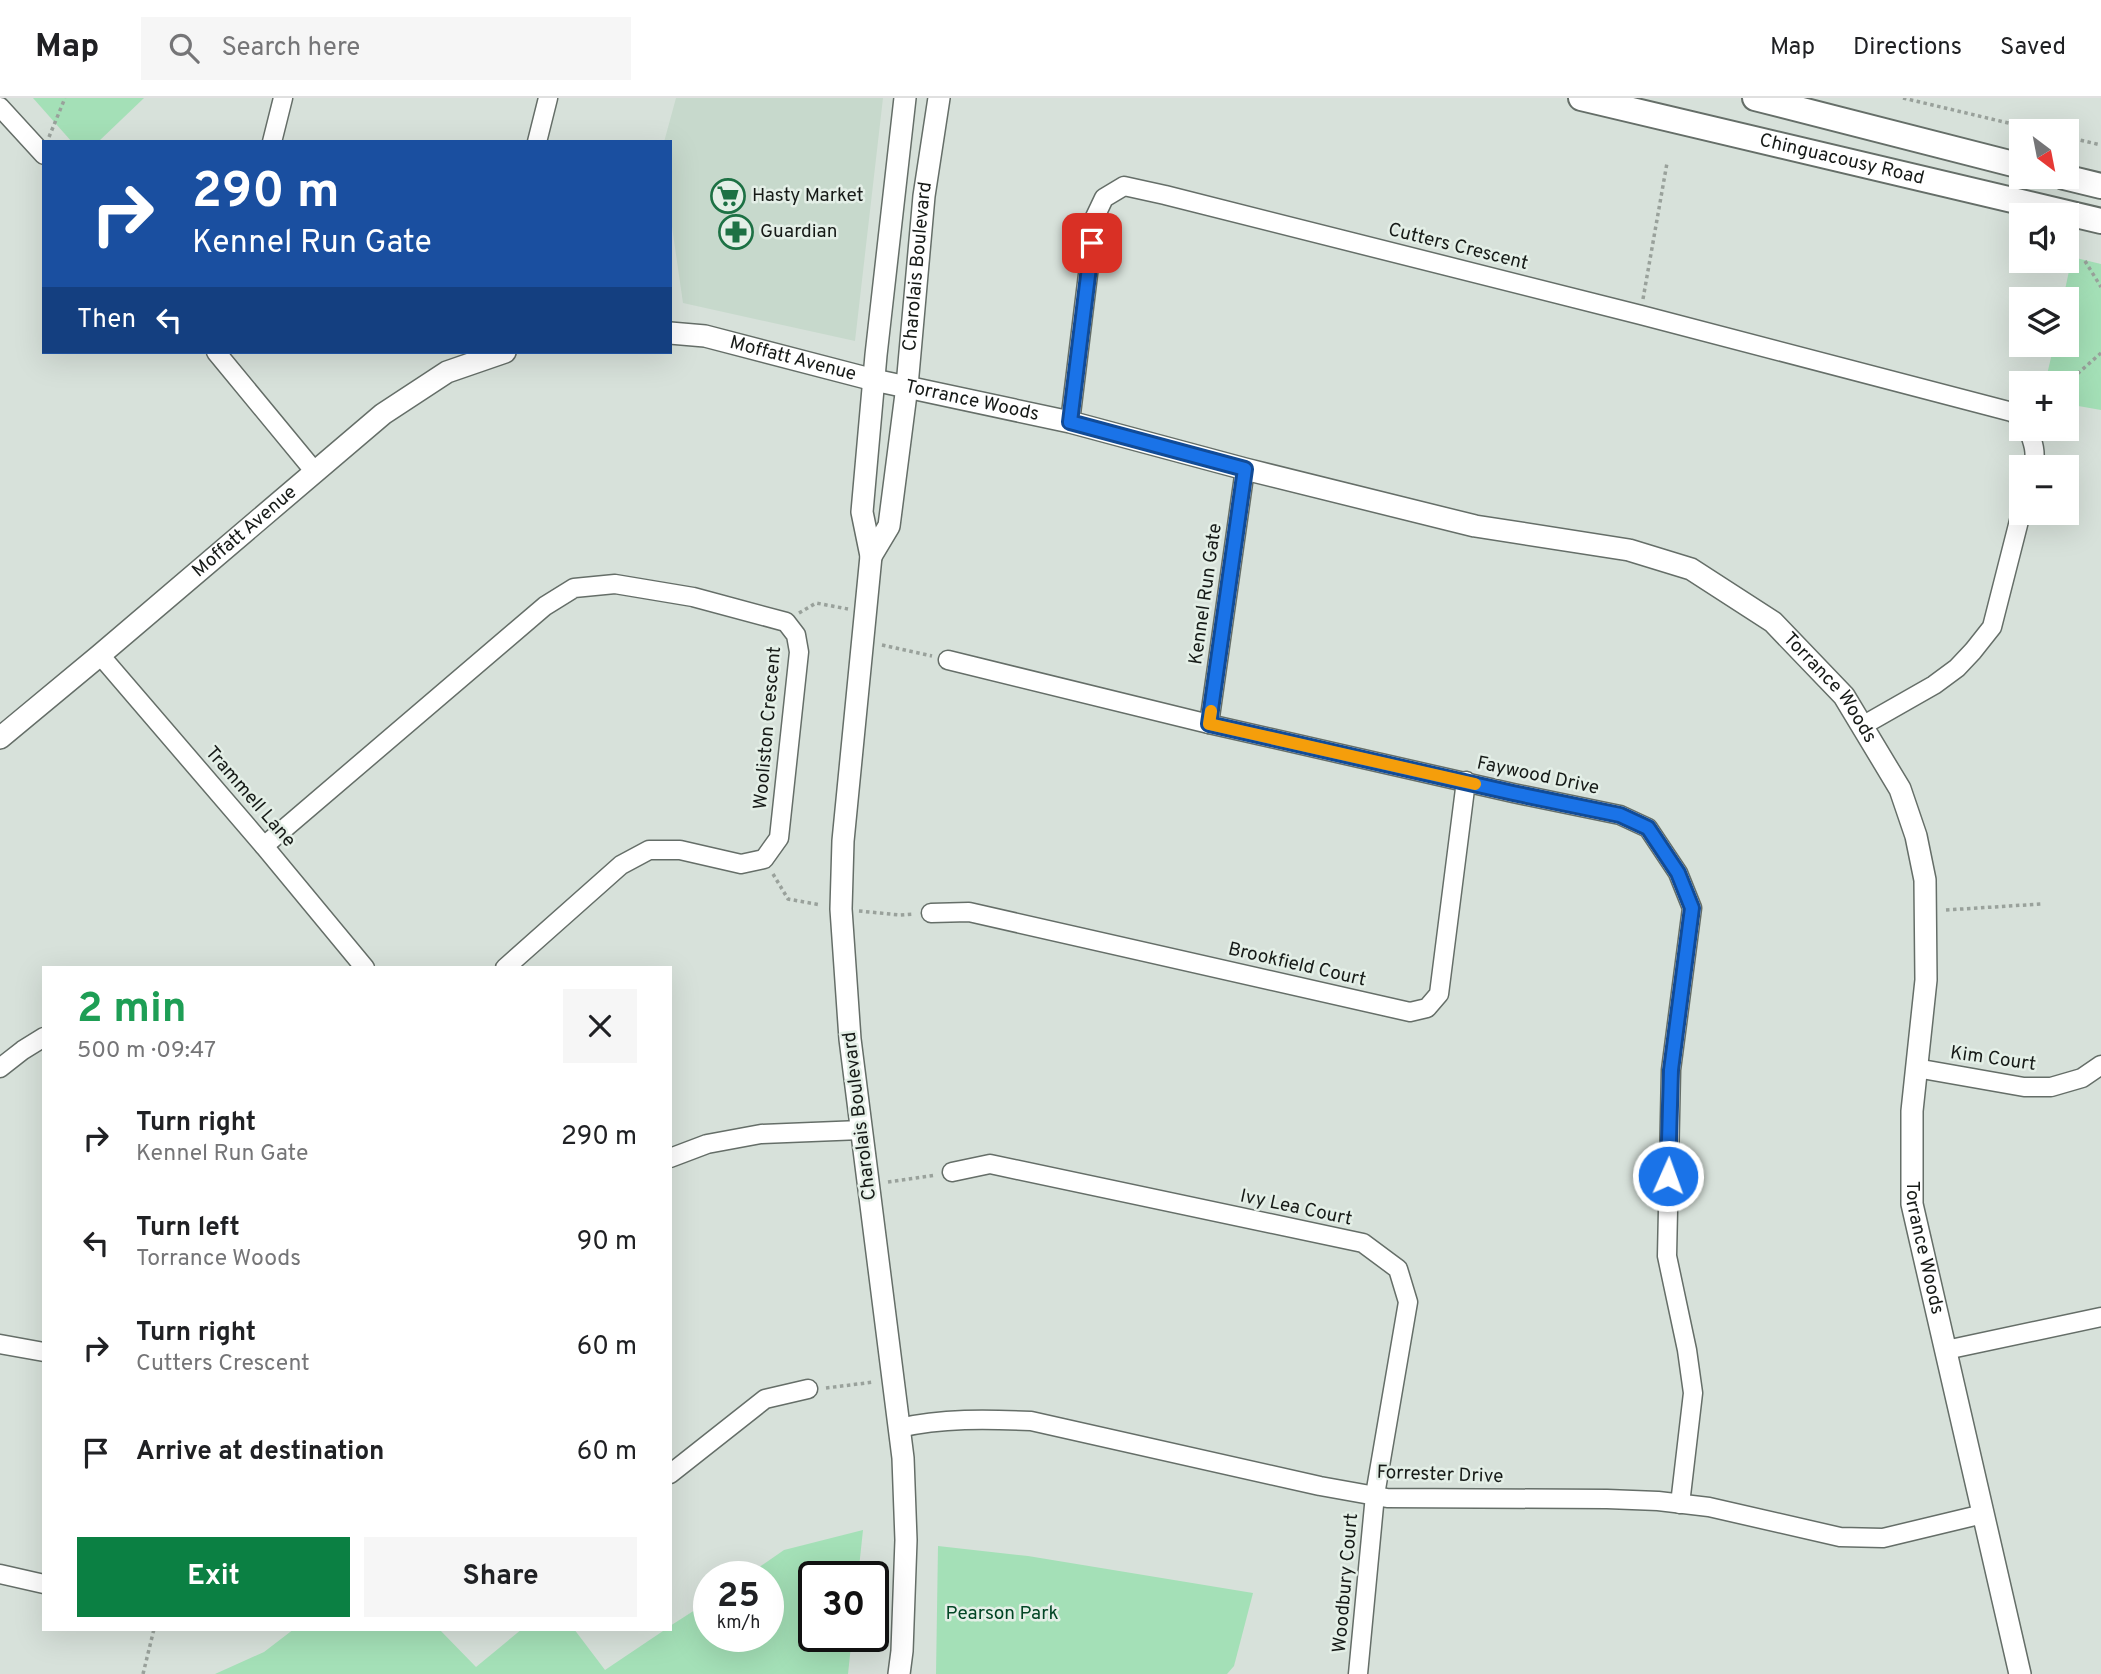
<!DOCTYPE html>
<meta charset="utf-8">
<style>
:root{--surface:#fff;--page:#f6f6f6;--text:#202124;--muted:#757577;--line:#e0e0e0;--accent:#0b8043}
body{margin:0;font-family:Overpass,sans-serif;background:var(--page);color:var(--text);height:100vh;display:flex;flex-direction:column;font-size:26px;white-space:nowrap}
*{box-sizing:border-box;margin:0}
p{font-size:23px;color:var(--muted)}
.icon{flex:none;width:38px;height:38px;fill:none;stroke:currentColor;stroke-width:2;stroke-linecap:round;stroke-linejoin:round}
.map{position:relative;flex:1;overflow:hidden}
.details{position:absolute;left:42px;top:868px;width:630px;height:665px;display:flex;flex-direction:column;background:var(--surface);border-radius:0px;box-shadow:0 7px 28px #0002}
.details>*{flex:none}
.guide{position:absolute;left:42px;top:42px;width:630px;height:214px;border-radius:0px;box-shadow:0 7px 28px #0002;background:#1a4fa0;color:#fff;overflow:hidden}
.needle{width:46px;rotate:148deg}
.buttons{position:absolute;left:2009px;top:21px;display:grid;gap:14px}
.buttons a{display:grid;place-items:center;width:70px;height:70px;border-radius:0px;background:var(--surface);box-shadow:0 7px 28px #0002;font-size:35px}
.speed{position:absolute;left:693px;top:1463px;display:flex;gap:14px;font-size:35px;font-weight:700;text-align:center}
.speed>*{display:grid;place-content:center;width:91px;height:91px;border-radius:50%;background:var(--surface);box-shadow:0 7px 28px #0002;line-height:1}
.speed small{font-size:18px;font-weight:400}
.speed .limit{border:4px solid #111;border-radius:10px;background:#fff;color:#111}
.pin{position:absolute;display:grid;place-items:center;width:60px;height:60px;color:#fff;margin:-30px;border-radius:14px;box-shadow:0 4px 10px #0006}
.me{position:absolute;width:77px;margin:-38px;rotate:2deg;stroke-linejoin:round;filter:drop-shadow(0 0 5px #0008)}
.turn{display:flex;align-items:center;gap:24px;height:147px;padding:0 35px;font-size:32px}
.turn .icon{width:91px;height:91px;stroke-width:2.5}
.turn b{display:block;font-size:49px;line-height:60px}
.then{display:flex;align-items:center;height:66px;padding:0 35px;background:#0003;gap:14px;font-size:26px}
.round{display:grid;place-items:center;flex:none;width:74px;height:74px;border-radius:0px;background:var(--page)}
.overview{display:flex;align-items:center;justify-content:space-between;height:119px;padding:0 35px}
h1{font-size:42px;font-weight:700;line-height:52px;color:#1e9e55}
.cta{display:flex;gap:14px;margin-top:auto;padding:14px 35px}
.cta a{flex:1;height:80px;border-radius:0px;background:var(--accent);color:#fff;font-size:28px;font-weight:700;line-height:80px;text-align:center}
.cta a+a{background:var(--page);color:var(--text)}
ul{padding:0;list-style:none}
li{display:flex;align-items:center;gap:21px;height:105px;padding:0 35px}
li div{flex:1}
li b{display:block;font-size:26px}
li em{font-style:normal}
header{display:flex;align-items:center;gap:42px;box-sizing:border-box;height:98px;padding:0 35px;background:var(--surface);border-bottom:2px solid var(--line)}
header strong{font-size:33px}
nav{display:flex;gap:38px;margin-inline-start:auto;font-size:24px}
.search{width:490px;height:63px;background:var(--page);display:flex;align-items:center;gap:18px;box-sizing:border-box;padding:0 24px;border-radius:0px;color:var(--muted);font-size:26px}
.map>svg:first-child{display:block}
.built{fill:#c7d9cc}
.green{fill:#a4e0b7}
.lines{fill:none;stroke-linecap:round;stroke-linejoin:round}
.minor-casing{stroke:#656e68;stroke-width:21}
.tertiary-casing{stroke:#656e68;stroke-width:24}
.secondary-casing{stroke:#656e68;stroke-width:28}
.path{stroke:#99a19b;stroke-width:3.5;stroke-dasharray:3.5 3.5;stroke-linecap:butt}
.minor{stroke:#fff;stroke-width:18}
.tertiary{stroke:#fff;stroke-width:21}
.secondary{stroke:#fff;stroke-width:24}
.route-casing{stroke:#114b97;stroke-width:18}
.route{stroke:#1a73e8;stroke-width:12}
.slow{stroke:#f59e0b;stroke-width:12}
.labels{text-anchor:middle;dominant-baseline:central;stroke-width:5;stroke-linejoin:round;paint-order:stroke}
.street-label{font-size:19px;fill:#161a17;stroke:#e4efe7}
.poi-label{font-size:19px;fill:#161a17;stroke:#e4efe7;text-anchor:start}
.park-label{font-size:19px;fill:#024625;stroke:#e4efe7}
</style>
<header>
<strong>Map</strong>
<div class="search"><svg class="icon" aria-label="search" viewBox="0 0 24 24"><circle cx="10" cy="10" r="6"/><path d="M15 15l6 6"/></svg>Search here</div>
<nav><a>Map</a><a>Directions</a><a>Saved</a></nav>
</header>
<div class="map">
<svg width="2101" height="1576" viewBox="0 0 2101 1576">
<rect width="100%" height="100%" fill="#d7e1da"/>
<!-- built -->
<polygon class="built" points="676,0 883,0 855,243 683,205 670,115 670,44 664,44"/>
<!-- green -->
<g class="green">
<polygon points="33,0 144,0 98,44 72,44"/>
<polygon points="2072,159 2101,166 2101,312 2067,306 2067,285 2045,285 2054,247 2067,247 2067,201 2063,201"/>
<polygon points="863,1432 858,1479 814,1479 814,1538 852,1538 848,1576 215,1576 264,1554 294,1531 439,1531 476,1569 522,1531 574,1531 605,1572 666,1531 670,1531 670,1528 709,1503 709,1538 768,1538 768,1479 745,1479 784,1452"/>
<polygon points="938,1448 1028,1458 1253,1495 1234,1568 1227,1576 936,1576"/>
</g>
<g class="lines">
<!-- minor casing -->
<g class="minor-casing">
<g id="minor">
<polyline points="0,9 44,57"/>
<polyline points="272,44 283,0"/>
<polyline points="537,44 548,0"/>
<polyline points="216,254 315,374"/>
<polyline points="1070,324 1095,119 1104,100 1124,88 1165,97 1641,217 2012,314 2021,320"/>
<path d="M2028 331C2033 344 2037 355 2033 369"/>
<polyline points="100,557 264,748 365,870"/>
<polyline points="948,562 1209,626 1513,695 1620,717 1648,730 1678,775 1692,810 1671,972 1667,1158 1687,1252 1693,1295 1680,1406"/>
<polyline points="1209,626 1245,371"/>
<polyline points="1862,628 1934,587 1957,570 1973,553 1992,529 2021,415"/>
<polyline points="264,748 545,508 574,490 615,486 693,499 786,524 796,537 799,554 779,740 764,761 741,766 680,752 649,752 621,767 505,870"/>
<polyline points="931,815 969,814 1410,914 1427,910 1439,896 1466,683"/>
<polyline points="0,970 23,952 44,939"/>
<polyline points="1916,970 2024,989 2051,989 2082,980 2101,967"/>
<polyline points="670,1060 707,1046 761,1036 861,1032"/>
<polyline points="952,1074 990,1066 1363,1145 1398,1171 1408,1204 1375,1397 1358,1576"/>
<polyline points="0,1246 44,1254"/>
<polyline points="1946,1252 2101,1219"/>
<path d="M899 1330C942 1320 987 1321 1031 1323L1320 1388 1387 1400 1607 1401 1658 1403 1709 1409 1840 1439 1883 1440 1983 1416"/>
<polyline points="670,1376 765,1301 808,1291"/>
<polyline points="0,1476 44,1486"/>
</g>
</g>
<!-- tertiary casing -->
<g class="tertiary-casing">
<g id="tertiary">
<path id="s1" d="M670 235 705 238 874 282 1070 324 1245 371 1475 428 1629 452 1691 471 1773 524 1844 598 1900 691 1916 738 1925 782 1926 882 1912 1013V1106L2020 1576"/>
<path id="s2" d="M871 458 889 428 907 288 924 98 939 0"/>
<path id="s3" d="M0 640 100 557 383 316 447 274 505 254"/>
<polyline points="899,1576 902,1553 906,1442 903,1360 850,941 841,811 843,743 871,458 862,414 876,257 905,0"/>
</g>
</g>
<!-- secondary casing -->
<g class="secondary-casing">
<g id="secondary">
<path id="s4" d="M1581 0 2101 123"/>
<polyline points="1755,0 2021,68"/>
<polyline points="2064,79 2101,88"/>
</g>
</g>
<!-- path -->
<g class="path">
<polyline points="1903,0 2042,33"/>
<polyline points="49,39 65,0"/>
<polyline points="2067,39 2101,47"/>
<polyline points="2085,163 2101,189"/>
<polyline points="1643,201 1667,65"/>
<polyline points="2067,285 2101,255"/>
<polyline points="799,515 816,505 848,511"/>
<polyline points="882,547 932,558"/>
<polyline points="773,776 788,801 821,807"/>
<polyline points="1946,812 2041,806"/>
<polyline points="859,813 900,817 914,816"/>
<polyline points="888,1084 936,1077"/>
<polyline points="826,1290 874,1284"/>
<polyline points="143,1576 154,1531"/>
</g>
<!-- minor -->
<use href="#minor" class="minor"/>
<!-- tertiary -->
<use href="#tertiary" class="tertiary"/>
<!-- secondary -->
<use href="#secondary" class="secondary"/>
</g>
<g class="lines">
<!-- route casing -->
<g class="route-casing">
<polyline id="route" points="1092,145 1070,324 1245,371 1209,626 1513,695 1620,717 1648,730 1678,775 1692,810 1671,972 1668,1078"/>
</g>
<!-- route -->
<use href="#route" class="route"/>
<!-- slow -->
<polyline class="slow" points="1211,613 1209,626 1475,686"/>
</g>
<!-- icons -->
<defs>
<g id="supermarket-ring" transform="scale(1.75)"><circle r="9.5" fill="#e4efe7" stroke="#1d7144" stroke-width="1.5"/><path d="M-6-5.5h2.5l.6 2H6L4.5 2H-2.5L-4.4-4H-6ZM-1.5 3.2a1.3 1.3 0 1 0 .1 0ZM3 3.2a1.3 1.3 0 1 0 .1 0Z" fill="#1d7144"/></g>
<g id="pharmacy-ring" transform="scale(1.75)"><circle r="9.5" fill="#e4efe7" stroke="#1d7144" stroke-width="1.5"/><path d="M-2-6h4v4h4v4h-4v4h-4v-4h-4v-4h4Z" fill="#1d7144"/></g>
</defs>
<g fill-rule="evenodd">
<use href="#supermarket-ring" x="728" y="98"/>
<use href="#pharmacy-ring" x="736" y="134"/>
</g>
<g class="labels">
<!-- street labels -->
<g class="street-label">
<text stroke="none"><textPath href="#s4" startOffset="268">Chinguacousy Road</textPath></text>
<text transform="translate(1458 149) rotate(14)">Cutters Crescent</text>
<text stroke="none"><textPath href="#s2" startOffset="296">Charolais Boulevard</textPath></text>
<text stroke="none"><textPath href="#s1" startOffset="126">Moffatt Avenue</textPath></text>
<text stroke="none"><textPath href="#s1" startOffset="310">Torrance Woods</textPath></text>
<text stroke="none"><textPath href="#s3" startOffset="320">Moffatt Avenue</textPath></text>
<text transform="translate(1206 496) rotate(-82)">Kennel Run Gate</text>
<text stroke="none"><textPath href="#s1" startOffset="1234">Torrance Woods</textPath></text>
<text transform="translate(768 630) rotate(-85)">Wooliston Crescent</text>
<text transform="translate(1538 678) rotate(12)">Faywood Drive</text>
<text transform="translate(250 699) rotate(49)">Trammell Lane</text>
<text transform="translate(1297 867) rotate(13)">Brookfield Court</text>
<text transform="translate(1993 961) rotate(8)">Kim Court</text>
<text transform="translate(860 1018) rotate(-97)">Charolais Boulevard</text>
<text transform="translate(1296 1110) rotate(12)">Ivy Lea Court</text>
<text stroke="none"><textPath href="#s1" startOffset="1822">Torrance Woods</textPath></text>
<text transform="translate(1440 1377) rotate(2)">Forrester Drive</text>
<text transform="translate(1346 1485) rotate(-85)">Woodbury Court</text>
</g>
<!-- poi labels -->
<g class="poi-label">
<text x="752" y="98">Hasty Market</text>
<text x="760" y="134">Guardian</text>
</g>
<!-- park labels -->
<g class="park-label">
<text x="1002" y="1516">Pearson Park</text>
</g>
</g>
</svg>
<div class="buttons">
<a><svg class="needle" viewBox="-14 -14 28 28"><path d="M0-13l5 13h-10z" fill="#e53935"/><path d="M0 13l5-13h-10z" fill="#757577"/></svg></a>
<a><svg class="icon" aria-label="sound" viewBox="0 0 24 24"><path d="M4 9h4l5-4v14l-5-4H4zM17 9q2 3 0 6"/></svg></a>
<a><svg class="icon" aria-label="layers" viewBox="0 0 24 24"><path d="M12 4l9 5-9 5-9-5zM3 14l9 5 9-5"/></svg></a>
<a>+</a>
<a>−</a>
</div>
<div class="speed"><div>25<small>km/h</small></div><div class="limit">30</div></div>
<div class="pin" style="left:1092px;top:145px;background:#d93025"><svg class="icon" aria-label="arrive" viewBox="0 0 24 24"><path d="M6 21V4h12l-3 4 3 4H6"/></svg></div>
<svg class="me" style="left:1668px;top:1078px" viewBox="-20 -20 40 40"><circle r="17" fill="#1a73e8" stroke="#fff" stroke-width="3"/><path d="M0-11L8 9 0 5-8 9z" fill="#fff"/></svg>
<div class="guide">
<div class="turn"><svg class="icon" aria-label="right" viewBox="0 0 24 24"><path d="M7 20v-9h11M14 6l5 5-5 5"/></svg><div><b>290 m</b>Kennel Run Gate</div></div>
<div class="then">Then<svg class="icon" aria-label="left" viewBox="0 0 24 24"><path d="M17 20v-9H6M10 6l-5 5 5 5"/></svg></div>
</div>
<section class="details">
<div class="overview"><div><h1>2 min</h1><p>500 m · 09:47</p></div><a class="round"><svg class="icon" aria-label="close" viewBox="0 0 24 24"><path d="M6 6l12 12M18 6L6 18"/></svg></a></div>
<ul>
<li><svg class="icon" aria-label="right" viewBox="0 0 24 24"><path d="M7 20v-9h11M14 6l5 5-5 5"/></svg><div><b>Turn right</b><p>Kennel Run Gate</p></div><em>290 m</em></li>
<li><svg class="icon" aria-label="left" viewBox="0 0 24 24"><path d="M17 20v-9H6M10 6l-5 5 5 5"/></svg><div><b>Turn left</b><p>Torrance Woods</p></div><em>90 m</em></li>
<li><svg class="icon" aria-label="right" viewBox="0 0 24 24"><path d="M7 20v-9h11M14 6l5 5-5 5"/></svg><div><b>Turn right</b><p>Cutters Crescent</p></div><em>60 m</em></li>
<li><svg class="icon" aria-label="arrive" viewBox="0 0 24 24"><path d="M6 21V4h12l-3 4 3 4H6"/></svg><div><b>Arrive at destination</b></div><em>60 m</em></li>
</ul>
<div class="cta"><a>Exit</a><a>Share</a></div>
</section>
</div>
